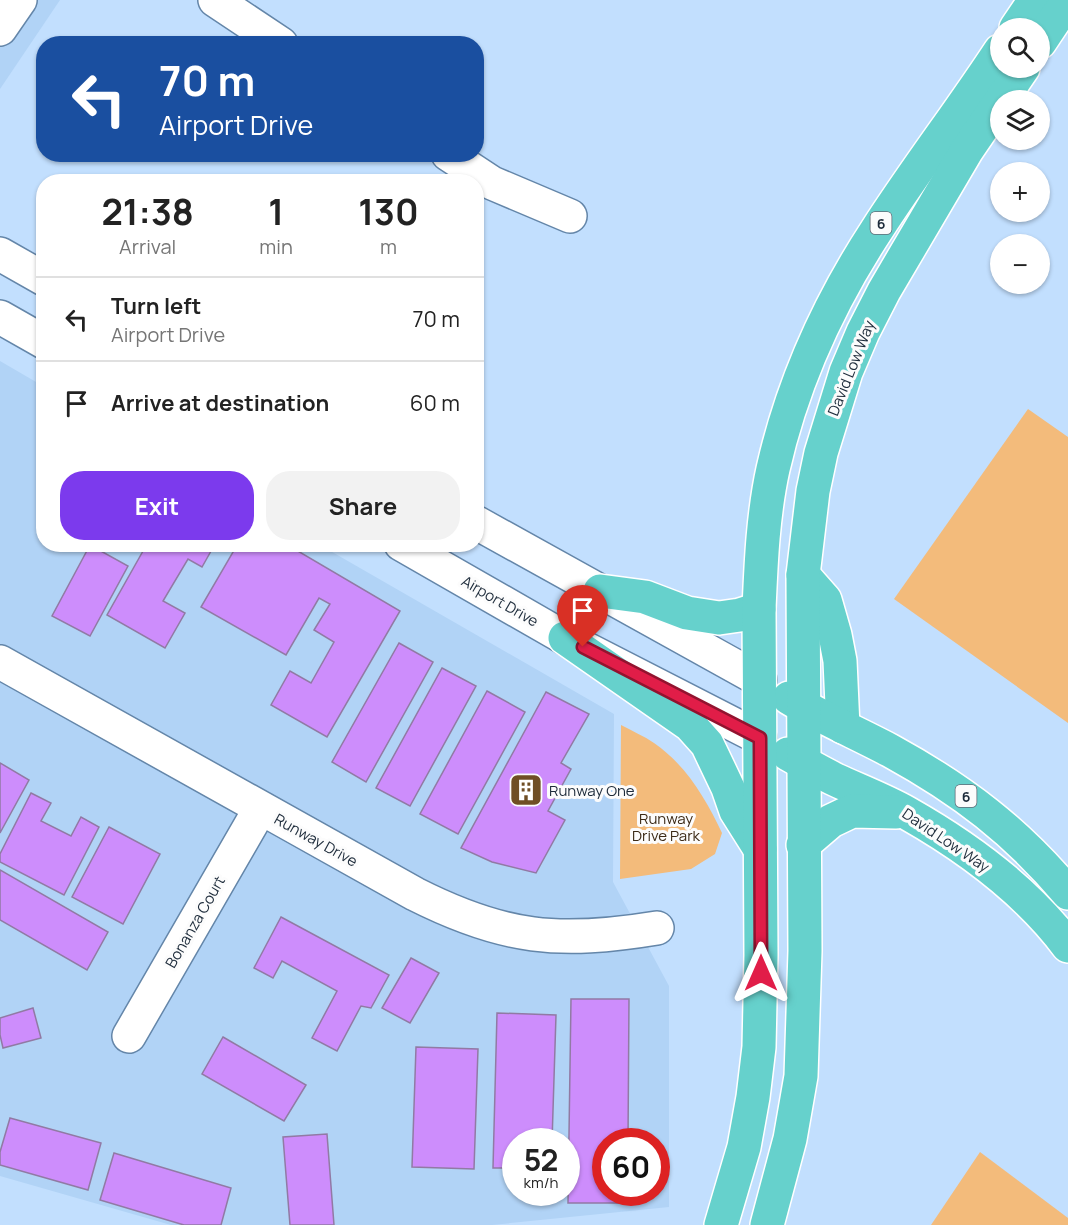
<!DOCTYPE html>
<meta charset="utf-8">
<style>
:root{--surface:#fff;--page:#f2f2f2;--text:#222;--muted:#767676;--line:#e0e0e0;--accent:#7c3aed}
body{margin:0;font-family:Manrope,sans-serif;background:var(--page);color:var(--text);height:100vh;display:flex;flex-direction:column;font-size:22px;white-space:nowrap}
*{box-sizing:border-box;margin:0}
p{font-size:20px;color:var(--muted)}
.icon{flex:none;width:33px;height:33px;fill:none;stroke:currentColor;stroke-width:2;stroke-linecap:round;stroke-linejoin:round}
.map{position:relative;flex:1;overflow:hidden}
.drawer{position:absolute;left:36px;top:174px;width:448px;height:378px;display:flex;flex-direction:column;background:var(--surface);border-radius:24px;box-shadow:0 2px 4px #0004}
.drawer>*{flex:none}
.guide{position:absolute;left:36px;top:36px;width:448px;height:126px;border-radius:24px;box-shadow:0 2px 4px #0004;background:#1a4fa0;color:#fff;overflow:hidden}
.fabs{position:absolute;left:990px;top:18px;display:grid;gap:12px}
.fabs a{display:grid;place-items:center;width:60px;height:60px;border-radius:50%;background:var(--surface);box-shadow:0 2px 4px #0004;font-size:30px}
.speed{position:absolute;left:502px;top:1128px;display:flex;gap:12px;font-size:30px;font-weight:700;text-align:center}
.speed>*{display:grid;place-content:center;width:78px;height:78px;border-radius:50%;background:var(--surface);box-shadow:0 2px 4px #0004;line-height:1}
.speed small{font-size:15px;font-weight:400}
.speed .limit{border:9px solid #d22;background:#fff;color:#111}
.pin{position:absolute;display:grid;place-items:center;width:51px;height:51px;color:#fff;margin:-62px -26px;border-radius:50% 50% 50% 0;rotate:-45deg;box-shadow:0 0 6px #0007}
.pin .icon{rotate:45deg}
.me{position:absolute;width:66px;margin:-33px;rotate:0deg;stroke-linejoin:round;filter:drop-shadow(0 0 4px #0008)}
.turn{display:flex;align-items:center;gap:21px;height:126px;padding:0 24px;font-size:27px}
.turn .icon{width:78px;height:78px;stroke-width:2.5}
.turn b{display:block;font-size:42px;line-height:51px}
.eta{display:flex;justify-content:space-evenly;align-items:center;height:102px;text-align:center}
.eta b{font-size:36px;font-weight:700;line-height:42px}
.button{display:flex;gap:12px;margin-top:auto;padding:12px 24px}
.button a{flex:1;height:69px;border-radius:24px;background:var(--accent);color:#fff;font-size:24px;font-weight:700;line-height:69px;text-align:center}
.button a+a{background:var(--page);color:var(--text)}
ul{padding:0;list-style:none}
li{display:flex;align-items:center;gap:18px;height:84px;padding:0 24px;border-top:2px solid var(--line)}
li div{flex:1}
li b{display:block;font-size:22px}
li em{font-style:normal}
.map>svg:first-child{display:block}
.built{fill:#b1d3f6;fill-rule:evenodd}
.green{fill:#f3bb7b}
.building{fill:#cd8dfc;stroke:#917aa4;stroke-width:1.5}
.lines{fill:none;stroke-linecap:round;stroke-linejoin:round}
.minor-casing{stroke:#6486a9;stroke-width:36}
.major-casing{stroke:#fff;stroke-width:36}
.minor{stroke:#fff;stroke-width:33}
.major{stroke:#66d1cc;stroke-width:33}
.route-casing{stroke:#92132f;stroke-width:15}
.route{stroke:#e11d48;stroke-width:10}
.labels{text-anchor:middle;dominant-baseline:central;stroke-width:6;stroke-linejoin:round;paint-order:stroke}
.shield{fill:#fcfcfc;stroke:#616a75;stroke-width:1.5}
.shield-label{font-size:14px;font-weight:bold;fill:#1e2c3b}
.street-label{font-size:15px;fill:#1e2c3b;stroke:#fcfcfc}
.poi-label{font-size:15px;fill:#1e2c3b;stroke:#fcfcfc;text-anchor:start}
.park-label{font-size:15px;fill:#3c2b18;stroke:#fcfcfc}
</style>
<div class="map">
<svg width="1068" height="1225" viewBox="0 0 1068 1225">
<rect width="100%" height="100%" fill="#c2dffe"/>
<!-- built -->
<g class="built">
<polygon points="0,0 60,0 0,89"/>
<path d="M0 361 43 386 44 544 320 545 614 714 613 882 669 986V1207L492 1225H171L0 1176ZM516 1142H567V1192H516ZM606 1142H657V1192H606Z"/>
</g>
<!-- green -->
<g class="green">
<polygon points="1028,409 1068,437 1068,723 894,599"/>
<path d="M621 725C632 731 644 736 654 743 686 765 706 799 722 833L715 854 691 869 620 879Z"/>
<polygon points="980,1152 1068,1218 1068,1225 931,1225"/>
</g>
<!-- building -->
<g class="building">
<polygon points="147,544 215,544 202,567 188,559 163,601 185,613 165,648 107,615"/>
<polygon points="232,544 286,544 400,611 327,737 271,705 290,671 311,683 334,642 314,630 330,604 319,598 286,655 201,607 236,547"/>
<polygon points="90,545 128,566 90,636 52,616"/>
<polygon points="399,643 433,662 366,782 332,762"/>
<polygon points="442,668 476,686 410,806 376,788"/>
<polygon points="487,691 525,712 458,834 420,814"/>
<polygon points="546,692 589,714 561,763 571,769 548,811 565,820 536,873 492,862 461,848"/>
<polygon points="0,763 29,780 0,833"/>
<polygon points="31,793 51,803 41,821 71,836 81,817 99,827 64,895 0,862 0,854"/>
<polygon points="109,827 160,854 123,924 72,897"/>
<polygon points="0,870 108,932 87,970 0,920"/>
<polygon points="281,917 389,975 371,1008 361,1006 337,1051 312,1038 337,991 282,961 273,978 254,968"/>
<polygon points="411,958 439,973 410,1023 382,1008"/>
<polygon points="571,999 629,999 628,1142 606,1142 606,1192 627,1192 627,1203 568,1203"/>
<polygon points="33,1008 41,1038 3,1048 0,1035 0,1018"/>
<polygon points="497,1013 556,1015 552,1142 516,1142 516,1168 493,1168"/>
<polygon points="223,1037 306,1085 284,1121 202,1074"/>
<polygon points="416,1047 478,1049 474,1169 412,1167"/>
<polygon points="10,1118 101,1143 88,1190 0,1165 0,1152"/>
<polygon points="327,1134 334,1225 290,1225 283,1137"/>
<polygon points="114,1153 231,1188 221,1225 184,1225 100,1200"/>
</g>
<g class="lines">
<!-- minor casing -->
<g class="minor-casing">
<g id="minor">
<polyline points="215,0 281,44"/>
<polyline points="0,29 20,0"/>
<polyline points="448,154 492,183 570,216"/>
<polyline points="0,254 44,279"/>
<polyline points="0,317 44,342"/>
<polyline points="477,523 760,680"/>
<polyline points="401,544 565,638 760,738"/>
<path d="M0 662 415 894C504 939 559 944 657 928"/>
<polyline points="129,1036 260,809"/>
</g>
</g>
<!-- major casing -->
<g class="major-casing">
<g id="major">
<polyline points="1016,28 1035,0"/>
<polyline points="1040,42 1068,0"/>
<polyline points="803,575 825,600 835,635 840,661 843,727"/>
<polyline points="600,591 645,597 687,613 719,618 740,615 759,609"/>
<polyline points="565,638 690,725 707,744 728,788 736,811 760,849"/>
<path d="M789 698C822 718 857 733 891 751 962 790 1016 831 1068 893"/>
<path d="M788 754C804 763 820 772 836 780 860 791 884 800 907 813 967 847 1026 890 1068 946"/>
<polyline points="803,845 831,821 852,811 896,812"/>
<path d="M721 1225 744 1147 753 1097 759 1047 761 955 759 609C761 563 763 514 773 469 792 385 829 303 876 231 915 170 960 112 1000 51"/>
<polyline points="767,1225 790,1139 801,1076 805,951 803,575 813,491 821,453 846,372 863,332 884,291 967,150 1023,68"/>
</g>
</g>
<!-- minor -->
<use href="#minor" class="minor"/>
<!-- major -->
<use href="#major" class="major"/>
</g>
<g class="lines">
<!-- route casing -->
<g class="route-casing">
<polyline id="route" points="583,647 760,738 761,973"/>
</g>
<!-- route -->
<use href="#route" class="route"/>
</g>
<!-- icons -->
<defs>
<g id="building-square" transform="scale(1.725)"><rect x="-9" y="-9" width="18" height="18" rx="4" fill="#6f4e25" stroke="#fcfcfc"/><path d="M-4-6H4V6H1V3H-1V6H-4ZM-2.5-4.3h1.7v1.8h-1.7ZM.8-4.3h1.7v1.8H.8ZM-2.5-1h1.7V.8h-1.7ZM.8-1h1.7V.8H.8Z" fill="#fff"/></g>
</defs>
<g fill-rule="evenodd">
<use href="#building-square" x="526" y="790"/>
</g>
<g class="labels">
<!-- shield labels -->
<g class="shield">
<rect x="870.5" y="212" width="21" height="22" rx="4.5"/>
<rect x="955.5" y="785" width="21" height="22" rx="4.5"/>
</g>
<g class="shield-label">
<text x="881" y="223">6</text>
<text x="966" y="796">6</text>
</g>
<!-- street labels -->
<g class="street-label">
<text transform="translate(851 368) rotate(-68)">David Low Way</text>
<text transform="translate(500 601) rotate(30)">Airport Drive</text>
<text transform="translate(316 840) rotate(29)">Runway Drive</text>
<text transform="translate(946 840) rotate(34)">David Low Way</text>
<text transform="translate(195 922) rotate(-60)">Bonanza Court</text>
</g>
<!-- poi labels -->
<g class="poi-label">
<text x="549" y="790">Runway One</text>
</g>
<!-- park labels -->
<g class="park-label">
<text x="666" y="818">Runway<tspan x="666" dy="17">Drive Park</tspan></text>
</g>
</g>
</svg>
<div class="fabs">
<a><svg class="icon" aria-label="search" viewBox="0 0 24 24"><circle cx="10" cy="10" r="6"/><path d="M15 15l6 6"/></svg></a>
<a><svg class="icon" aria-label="layers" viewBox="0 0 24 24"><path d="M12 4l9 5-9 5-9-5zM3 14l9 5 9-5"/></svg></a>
<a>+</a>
<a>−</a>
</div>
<div class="speed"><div>52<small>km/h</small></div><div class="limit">60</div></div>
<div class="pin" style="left:583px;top:647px;background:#d93025"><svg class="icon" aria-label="arrive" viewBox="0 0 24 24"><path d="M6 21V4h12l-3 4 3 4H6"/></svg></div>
<svg class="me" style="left:761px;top:973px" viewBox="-20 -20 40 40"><path d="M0-17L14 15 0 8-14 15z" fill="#e11d48" stroke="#fff" stroke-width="4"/></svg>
<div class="guide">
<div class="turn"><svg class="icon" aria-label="left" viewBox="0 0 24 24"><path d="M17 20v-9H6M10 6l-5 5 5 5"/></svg><div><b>70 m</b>Airport Drive</div></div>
</div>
<section class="drawer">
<div class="eta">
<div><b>21:38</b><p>Arrival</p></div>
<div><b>1</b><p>min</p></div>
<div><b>130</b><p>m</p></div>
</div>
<ul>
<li><svg class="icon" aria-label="left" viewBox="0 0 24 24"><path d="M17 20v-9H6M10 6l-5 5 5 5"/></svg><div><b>Turn left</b><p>Airport Drive</p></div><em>70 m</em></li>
<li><svg class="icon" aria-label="arrive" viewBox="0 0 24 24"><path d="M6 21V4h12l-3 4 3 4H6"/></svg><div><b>Arrive at destination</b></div><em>60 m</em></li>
</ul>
<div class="button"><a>Exit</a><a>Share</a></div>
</section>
</div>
